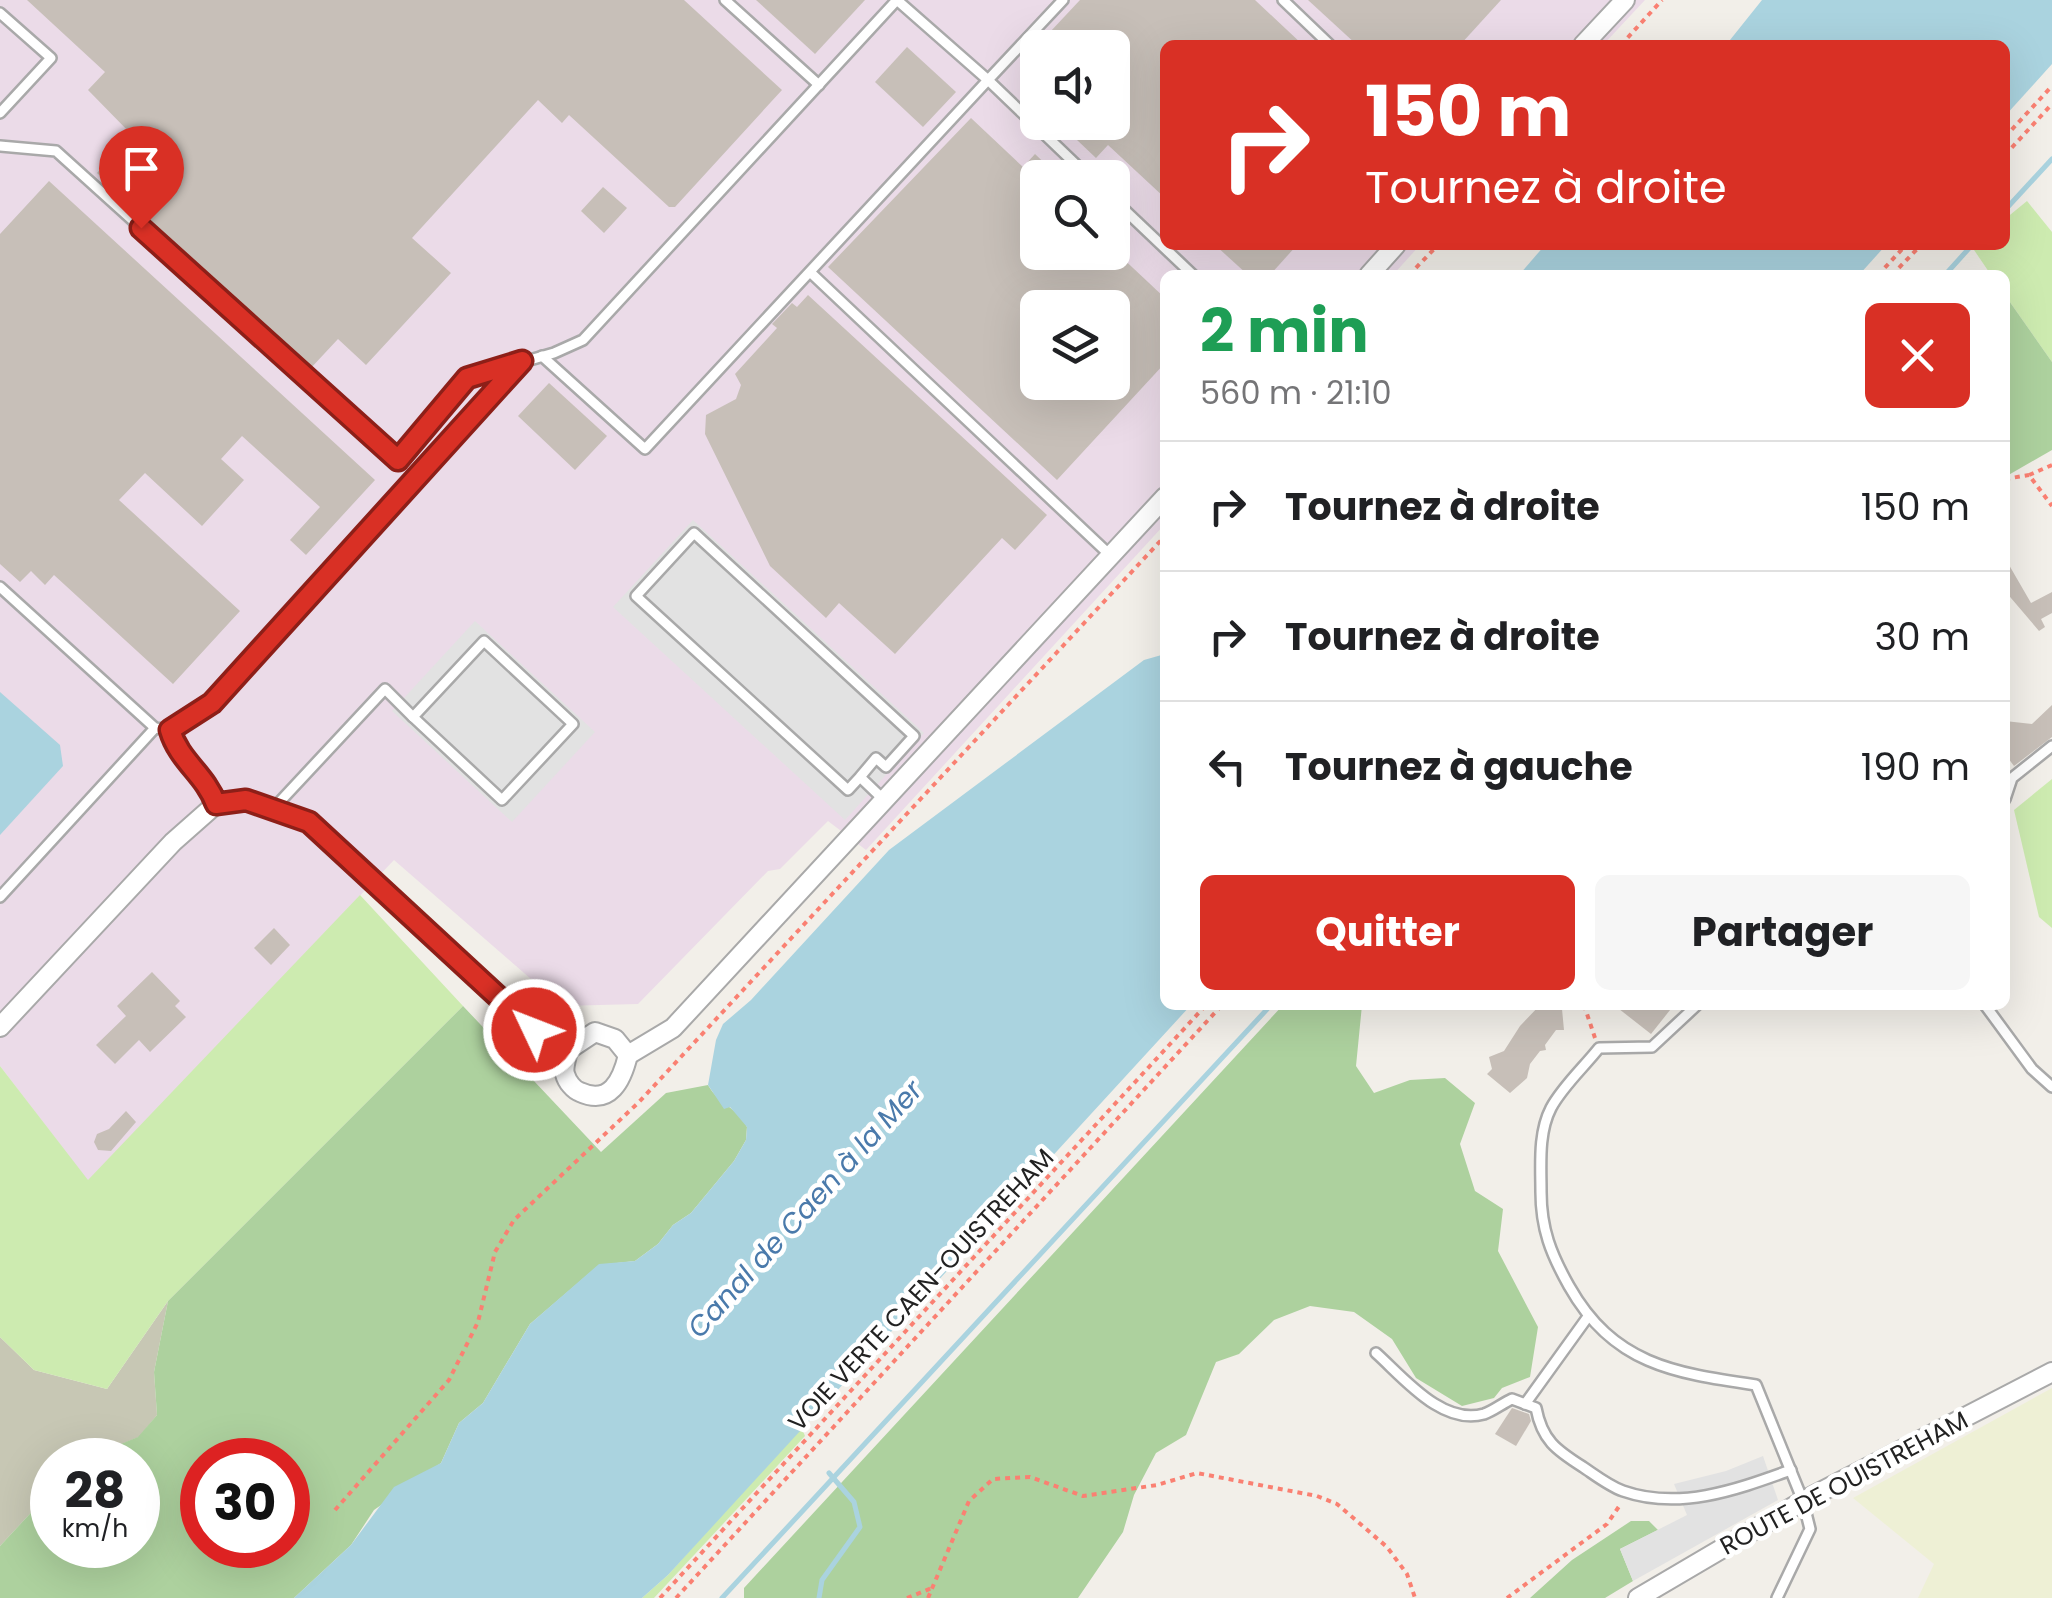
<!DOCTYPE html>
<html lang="fr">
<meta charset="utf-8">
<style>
:root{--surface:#fff;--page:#f6f6f6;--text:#202124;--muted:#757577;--line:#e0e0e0;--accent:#d93025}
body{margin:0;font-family:Poppins,sans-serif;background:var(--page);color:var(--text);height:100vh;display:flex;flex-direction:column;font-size:38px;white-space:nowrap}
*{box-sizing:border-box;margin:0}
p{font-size:32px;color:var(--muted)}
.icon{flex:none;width:55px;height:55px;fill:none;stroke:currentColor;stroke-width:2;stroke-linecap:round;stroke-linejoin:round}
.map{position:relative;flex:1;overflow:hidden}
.drawer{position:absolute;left:1160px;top:270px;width:850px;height:740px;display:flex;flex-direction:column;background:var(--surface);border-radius:15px;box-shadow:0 10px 40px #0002}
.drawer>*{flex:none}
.hud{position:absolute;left:1160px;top:40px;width:850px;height:210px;border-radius:15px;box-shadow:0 10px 40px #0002;background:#d93025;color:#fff;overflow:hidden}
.tools{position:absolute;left:1020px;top:30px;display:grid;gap:20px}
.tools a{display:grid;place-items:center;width:110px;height:110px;border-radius:15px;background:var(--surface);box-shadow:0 10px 40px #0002;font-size:50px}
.speed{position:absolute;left:30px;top:1438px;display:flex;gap:20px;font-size:50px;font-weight:700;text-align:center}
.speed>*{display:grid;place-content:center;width:130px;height:130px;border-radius:50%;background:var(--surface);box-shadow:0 10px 40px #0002;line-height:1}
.speed small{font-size:25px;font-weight:400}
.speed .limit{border:15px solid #d22;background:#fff;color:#111}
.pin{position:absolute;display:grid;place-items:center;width:85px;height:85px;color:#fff;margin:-102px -42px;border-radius:50% 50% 50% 0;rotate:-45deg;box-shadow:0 0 10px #0007}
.pin .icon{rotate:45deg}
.me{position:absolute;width:110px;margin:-55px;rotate:313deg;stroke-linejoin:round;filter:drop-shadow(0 0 8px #0008)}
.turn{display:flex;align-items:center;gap:35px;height:210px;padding:0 40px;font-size:45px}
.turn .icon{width:130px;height:130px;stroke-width:2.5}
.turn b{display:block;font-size:70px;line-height:85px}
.round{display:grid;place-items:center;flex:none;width:105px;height:105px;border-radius:15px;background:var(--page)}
.headline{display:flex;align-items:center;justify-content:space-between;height:170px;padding:0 40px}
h1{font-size:60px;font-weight:700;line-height:75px;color:#1e9e55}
.button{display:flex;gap:20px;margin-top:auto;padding:20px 40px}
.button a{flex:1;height:115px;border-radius:15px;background:var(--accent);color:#fff;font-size:40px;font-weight:700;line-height:115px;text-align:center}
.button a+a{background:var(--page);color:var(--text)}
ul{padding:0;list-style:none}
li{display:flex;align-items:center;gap:30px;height:130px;padding:0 40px;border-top:2px solid var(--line)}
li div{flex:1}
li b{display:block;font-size:38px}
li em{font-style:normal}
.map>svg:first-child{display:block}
.industrial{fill:#ebdbe8;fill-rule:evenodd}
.construction{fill:#c7c7b4}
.farmland{fill:#eef0d5}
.grass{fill:#cdebb0}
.forest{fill:#add19e;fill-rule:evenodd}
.parking{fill:#e2e2e2}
.water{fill:#aad3df}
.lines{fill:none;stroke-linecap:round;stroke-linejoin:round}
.stream{stroke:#aad3df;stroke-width:5}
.building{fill:#c7bfb8;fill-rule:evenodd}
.lane-casing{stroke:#a9a9a9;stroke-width:14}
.street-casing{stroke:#a9a9a9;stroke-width:22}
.path{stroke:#fa8072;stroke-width:4;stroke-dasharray:5 5;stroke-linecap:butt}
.lane{stroke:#fff;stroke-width:9}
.street{stroke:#fff;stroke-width:18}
.route-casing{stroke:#8d1f18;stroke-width:25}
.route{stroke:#d93025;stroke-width:18}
.labels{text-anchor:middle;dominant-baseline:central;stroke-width:9;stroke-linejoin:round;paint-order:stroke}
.street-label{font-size:25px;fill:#222;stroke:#fff}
.water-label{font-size:28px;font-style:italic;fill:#4a7aab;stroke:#fff}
</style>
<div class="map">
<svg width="2052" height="1598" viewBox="0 0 2052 1598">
<rect width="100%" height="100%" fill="#f2efe9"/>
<!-- industrial -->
<path class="industrial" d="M0 0H1645L1603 45H1165V245H1420L1393 275H1165V524L866 850 828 821 780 869 768 871 638 1004 562 1006 394 860 88 1181 0 1066ZM1038 48H1112V122H1038ZM1038 178H1112V252H1038ZM1038 308H1112V382H1038Z"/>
<!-- construction -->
<polygon class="construction" points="168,1301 154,1372 157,1415 139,1437 81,1460 52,1460 52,1490 0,1546 0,1337 34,1370 107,1389"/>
<!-- farmland -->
<polygon class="farmland" points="2052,1388 2052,1598 1918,1598 1934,1564 1853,1498"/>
<!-- grass -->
<g class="grass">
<polygon points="2027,201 2052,232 2052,362 2005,295 2005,275 1991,275 1972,247 2005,245 2005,219"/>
<polygon points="2052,779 2052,928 2039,917 2014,810"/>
<polygon points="360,895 463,1006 168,1301 107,1389 34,1370 0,1337 0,1066 88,1180"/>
<polygon points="801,1426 805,1436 654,1598 642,1598 668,1575"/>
</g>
<!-- forest -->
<g class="forest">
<polygon points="2005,295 2052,362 2052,450 2005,477"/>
<polygon points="1283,1005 1362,1005 1356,1066 1374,1093 1410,1080 1445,1078 1475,1103 1460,1144 1475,1191 1503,1209 1498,1251 1538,1327 1530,1377 1502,1388 1494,1398 1462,1406 1416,1378 1392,1339 1354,1312 1310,1306 1274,1320 1239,1354 1216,1362 1186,1435 1156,1453 1134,1495 1123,1532 1078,1598 744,1598 744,1588"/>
<path d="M463 1006 601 1152 666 1093 708 1085C719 1105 737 1107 747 1127L746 1140 734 1161 691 1213 673 1225 658 1244 635 1261 599 1265 530 1324 483 1403 459 1423 441 1463 374 1510 351 1545 294 1598H0V1546L52 1490V1545H138V1460H81L138 1437 157 1415 154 1372 168 1301ZM202 1460H288V1545H202Z"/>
<polygon points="1631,1521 1649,1521 1658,1530 1620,1549 1633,1581 1605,1598 1530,1598 1572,1560"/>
</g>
<!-- parking -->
<g class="parking">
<polygon points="693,520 924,733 845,820 613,607"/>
<polygon points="475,621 595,732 512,822 392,711"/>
<polygon points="1763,1456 1778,1500 1633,1581 1620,1549 1687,1515 1674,1484 1726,1471"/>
</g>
<!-- water -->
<g class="water">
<polygon points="1762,0 2052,0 2052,64 2005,116 2005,45 1726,45"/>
<polygon points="1545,245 1886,245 1859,275 1519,275"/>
<polygon points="1165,654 1165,1005 1191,1005 668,1575 642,1598 294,1598 351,1545 394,1487 441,1463 459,1423 483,1403 530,1324 599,1264 635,1261 658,1244 673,1225 691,1213 734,1161 746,1140 747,1127 730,1107 724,1109 708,1085 716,1040 723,1024 751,1000 889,850 1144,660"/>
<polygon points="0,692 60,745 63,766 0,835"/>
</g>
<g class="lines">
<!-- stream -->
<g class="stream">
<polyline points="2005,210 2052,159"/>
<polyline points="1945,275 1972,245"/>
<polyline points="722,1598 1271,1005"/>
<polyline points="819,1598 822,1580 860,1527 854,1502 829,1473"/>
</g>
</g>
<!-- building -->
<g class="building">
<polygon points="27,0 684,0 782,90 675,207 669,207 569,115 562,123 538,100 412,238 451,273 366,365 338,339 310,369 97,173 132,135 88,90 105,72"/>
<polygon points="756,0 865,0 815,54"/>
<polygon points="1080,0 1255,0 1303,45 1165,45 1165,198 1108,145 1096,158 1058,122 1112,122 1112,48 1038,48 1038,80 1020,64"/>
<polygon points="1308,0 1501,0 1460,45 1357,45"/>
<polygon points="907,47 956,92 923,127 875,82"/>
<path d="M971 118 1023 167 1035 154 1060 178H1038V252H1116L1165 298V363L1057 480 828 267ZM1038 308H1112V382H1038Z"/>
<polygon points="49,181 375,480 306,555 290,540 320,507 242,436 221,459 244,480 202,526 145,473 119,500 240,611 173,684 54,575 45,585 31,571 20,582 0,564 0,234"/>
<polygon points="603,187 627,208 604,233 581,211"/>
<polygon points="1215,245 1297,245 1270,275 1248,275"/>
<polygon points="808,295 1047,515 1015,550 1002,538 895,654 839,603 826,618 770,566 705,434 706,415 736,399 741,385 735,374 777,328 772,324 792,303 797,307"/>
<polygon points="549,383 607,436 575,470 518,416"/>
<polygon points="2005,558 2031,603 2052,592 2052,613 2041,619 2045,627 2039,631 2005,591"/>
<polygon points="2052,705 2052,737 2014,766 2005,754 2005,721 2032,724"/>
<polygon points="274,928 290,945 271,965 254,948"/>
<polygon points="152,972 180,1001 175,1006 186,1017 150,1052 139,1040 115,1064 96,1045 126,1016 117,1006"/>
<polygon points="1540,1005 1557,1005 1562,1009 1564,1030 1556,1030 1545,1045 1546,1050 1540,1051 1530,1064 1527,1078 1510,1093 1487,1074 1492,1069 1489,1057 1504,1051 1520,1026"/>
<polygon points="1614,1005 1674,1005 1651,1034"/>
<polygon points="126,1111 136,1122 111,1151 98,1150 94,1142 97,1134 109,1129"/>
<polygon points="1512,1408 1529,1414 1531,1421 1516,1446 1495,1434"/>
</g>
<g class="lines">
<!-- lane casing -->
<g class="lane-casing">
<g id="lane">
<polyline points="725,0 819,85"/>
<polyline points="897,0 988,80 1063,0"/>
<polyline points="1283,0 1330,45"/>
<polyline points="0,13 51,58 0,113"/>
<polyline points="0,146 56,151 398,460 467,378 554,353 583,340 896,1"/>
<polyline points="1112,198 1193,275"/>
<polyline points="810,272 1111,556"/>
<polyline points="542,356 645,449 988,80 1090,178"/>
<polyline points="0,587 155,728 171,730 212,703 519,364"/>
<polygon points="484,641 573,724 502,800 413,717"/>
<path d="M171 730C179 761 205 774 216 804"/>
<polyline points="860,777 876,758 886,767 914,736 694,533 636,596 848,790 860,777 884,800"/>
<polyline points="2005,799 2012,778 2052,746"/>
<polyline points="274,808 385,689 413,717"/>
<polyline points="0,897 155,728"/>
<path d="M1697 1005 1652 1047 1599 1048C1584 1067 1562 1087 1551 1108 1538 1133 1541 1165 1541 1192 1541 1229 1551 1254 1569 1286 1613 1364 1673 1373 1756 1385L1803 1501 1810 1529 1777 1598"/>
<polyline points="1985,1005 2032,1069 2052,1087"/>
<path d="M1376 1353C1403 1377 1442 1426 1484 1414 1493 1411 1503 1403 1512 1399L1536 1408C1542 1440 1556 1450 1583 1467 1595 1475 1609 1486 1623 1491 1680 1511 1738 1489 1791 1470"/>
<polyline points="1525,1404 1587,1318"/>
</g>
</g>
<!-- street casing -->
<g class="street-casing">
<g id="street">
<polyline points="1583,45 1625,0"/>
<polyline points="1369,275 1396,245"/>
<polyline points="0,1027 173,842 216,804 246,800 309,822 534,1030 568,1050"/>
<path d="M595 1032 615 1039 628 1055C622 1080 610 1106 580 1092 574 1090 567 1082 565 1074 563 1068 567 1056 568 1050Z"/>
<polyline points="628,1055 673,1028 1165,497"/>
<polyline points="1638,1598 1803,1501 2052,1372"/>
</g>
</g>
<!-- path -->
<g class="path">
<polyline points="1621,45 1662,0"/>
<polyline points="2005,137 2052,86"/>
<polyline points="2005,155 2052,104"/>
<polyline points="1409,275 1438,245"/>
<polyline points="1878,275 1906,245"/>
<polyline points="1892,275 1921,245"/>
<polyline points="2052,465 2029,475 2052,506"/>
<polyline points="2005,479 2029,475"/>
<polyline points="1584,1005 1595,1038"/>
<polyline points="335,1510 449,1380 478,1322 495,1252 514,1220 639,1102 1165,536"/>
<polyline points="660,1598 1206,1005"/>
<polyline points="676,1598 1222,1005"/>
<polyline points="907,1598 932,1588"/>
<polyline points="928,1598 969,1501 993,1479 1030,1477 1083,1496 1157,1485 1197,1473 1317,1496 1337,1504 1387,1547 1407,1574 1415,1598"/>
<polyline points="1507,1598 1607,1524 1620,1505"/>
</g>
<!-- lane -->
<use href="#lane" class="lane"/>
<!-- street -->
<use href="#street" class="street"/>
</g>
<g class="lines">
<!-- route casing -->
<g class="route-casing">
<path id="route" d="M141 228 398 460 467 378 522 361 212 703 170 730C179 761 205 774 216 804L246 800 309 822 534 1030"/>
</g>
<!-- route -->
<use href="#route" class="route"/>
</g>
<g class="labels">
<!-- street labels -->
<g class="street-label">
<text transform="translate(921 1290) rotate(-47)">VOIE VERTE CAEN-OUISTREHAM</text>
<text transform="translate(1844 1483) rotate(-28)">ROUTE DE OUISTREHAM</text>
</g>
<!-- water labels -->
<g class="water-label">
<text transform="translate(805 1209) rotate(-48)">Canal de Caen à la Mer</text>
</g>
</g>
</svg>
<div class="tools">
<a><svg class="icon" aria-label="sound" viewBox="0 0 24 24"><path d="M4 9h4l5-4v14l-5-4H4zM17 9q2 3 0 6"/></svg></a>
<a><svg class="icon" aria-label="search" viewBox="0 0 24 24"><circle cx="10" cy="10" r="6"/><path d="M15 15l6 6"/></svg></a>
<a><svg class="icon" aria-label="layers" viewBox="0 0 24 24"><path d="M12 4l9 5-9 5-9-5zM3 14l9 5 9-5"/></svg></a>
</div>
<div class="speed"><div>28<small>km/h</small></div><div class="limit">30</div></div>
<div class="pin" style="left:141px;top:228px;background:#d93025"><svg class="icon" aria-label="arrive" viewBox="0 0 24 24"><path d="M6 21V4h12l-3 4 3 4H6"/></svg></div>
<svg class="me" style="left:534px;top:1030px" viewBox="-20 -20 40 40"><circle r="17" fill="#d93025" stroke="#fff" stroke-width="3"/><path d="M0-11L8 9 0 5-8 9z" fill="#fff"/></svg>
<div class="hud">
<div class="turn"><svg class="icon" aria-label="right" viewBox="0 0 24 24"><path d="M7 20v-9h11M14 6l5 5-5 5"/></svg><div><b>150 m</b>Tournez à droite</div></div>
</div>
<section class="drawer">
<div class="headline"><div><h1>2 min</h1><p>560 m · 21:10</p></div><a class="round" style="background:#d93025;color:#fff"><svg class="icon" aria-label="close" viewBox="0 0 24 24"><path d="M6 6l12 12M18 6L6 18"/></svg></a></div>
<ul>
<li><svg class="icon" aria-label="right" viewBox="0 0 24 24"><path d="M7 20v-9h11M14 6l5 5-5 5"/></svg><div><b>Tournez à droite</b></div><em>150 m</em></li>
<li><svg class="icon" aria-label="right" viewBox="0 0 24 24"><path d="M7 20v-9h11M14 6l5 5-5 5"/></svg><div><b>Tournez à droite</b></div><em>30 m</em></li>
<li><svg class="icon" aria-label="left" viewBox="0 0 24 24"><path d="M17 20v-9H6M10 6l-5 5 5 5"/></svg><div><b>Tournez à gauche</b></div><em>190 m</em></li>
</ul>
<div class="button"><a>Quitter</a><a>Partager</a></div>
</section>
</div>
